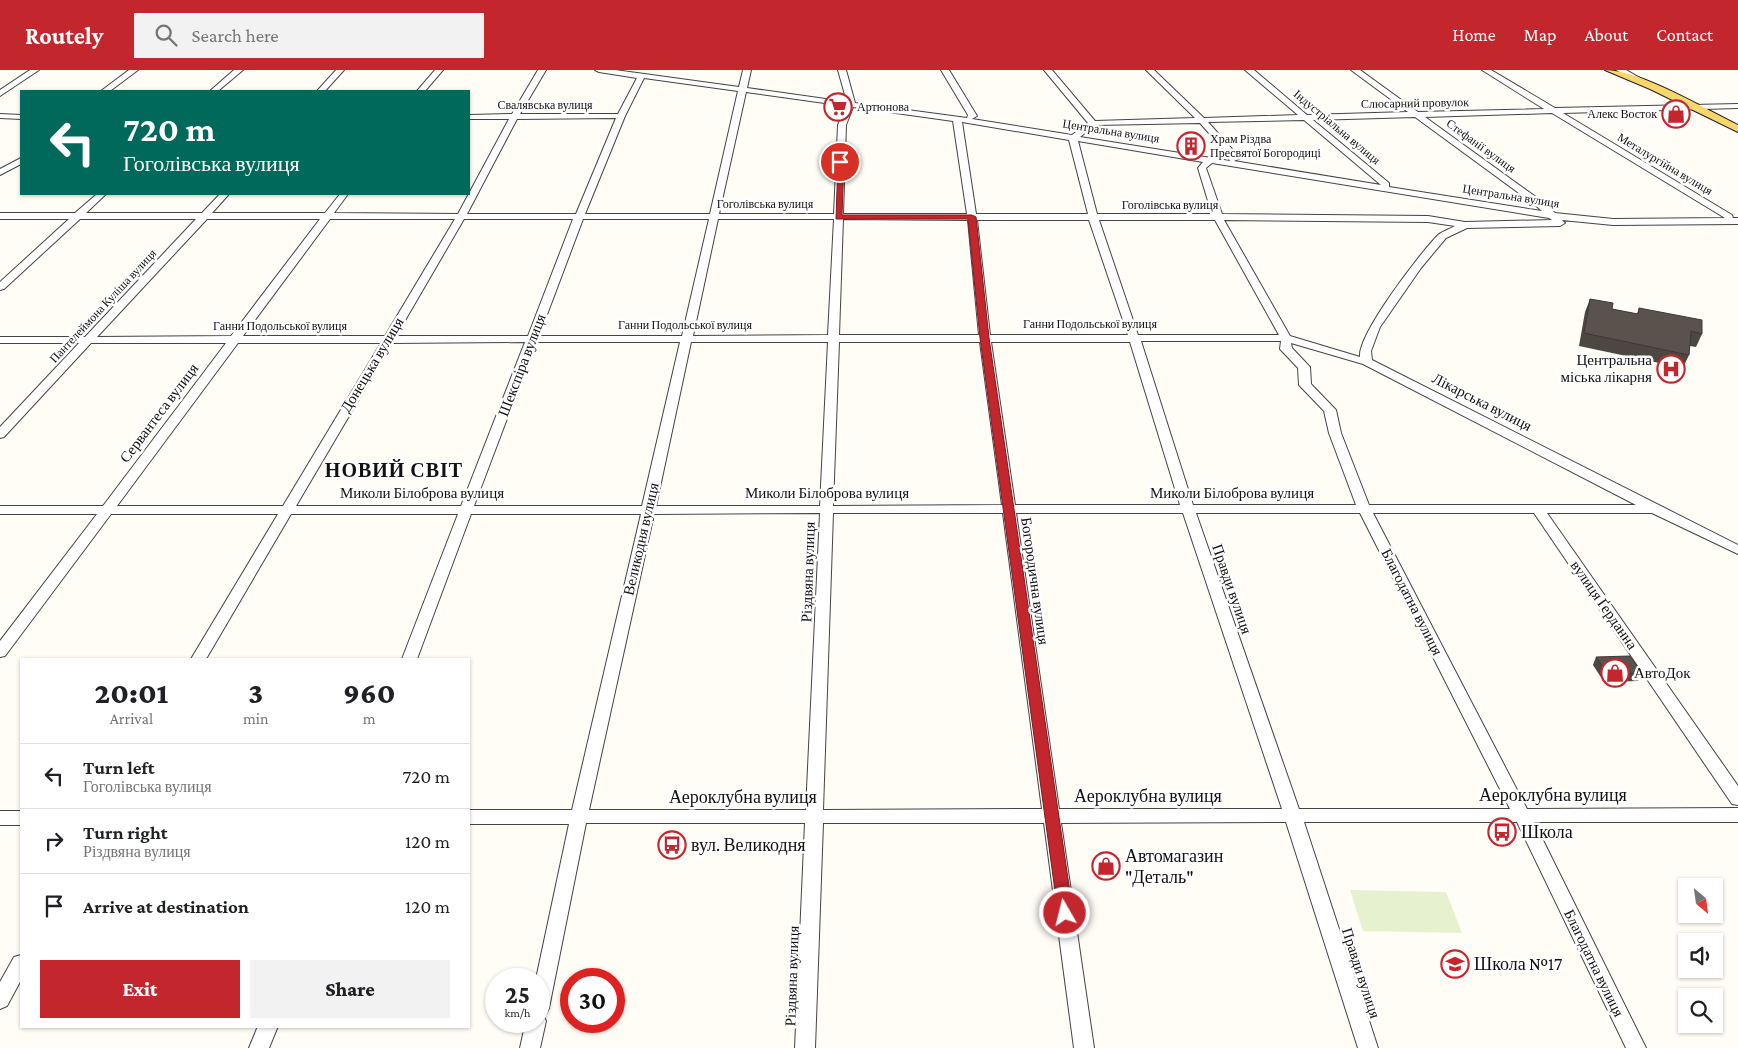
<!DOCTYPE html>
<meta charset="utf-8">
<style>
:root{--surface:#fff;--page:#f2f2f2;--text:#202124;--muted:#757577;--line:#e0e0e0;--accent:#c4262e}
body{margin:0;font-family:"Crimson Pro",serif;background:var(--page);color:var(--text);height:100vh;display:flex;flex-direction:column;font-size:19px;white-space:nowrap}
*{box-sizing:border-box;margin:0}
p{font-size:16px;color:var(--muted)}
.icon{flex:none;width:28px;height:28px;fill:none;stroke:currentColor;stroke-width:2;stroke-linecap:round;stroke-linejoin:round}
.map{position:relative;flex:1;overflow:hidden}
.drawer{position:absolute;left:20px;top:588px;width:450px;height:370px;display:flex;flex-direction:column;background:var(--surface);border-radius:0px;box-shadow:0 1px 4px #0004}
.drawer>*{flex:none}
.banner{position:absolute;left:20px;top:20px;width:450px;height:105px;border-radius:0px;box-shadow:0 1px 4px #0004;background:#00695c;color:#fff;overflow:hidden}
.needle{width:32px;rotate:151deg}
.buttons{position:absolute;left:1678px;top:808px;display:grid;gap:10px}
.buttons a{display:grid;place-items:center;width:45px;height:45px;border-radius:0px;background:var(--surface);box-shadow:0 1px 4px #0004;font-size:25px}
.speed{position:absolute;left:485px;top:898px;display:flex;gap:10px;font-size:25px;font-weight:700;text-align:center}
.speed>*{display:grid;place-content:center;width:65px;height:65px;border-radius:50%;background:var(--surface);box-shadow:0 1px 4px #0004;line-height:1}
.speed small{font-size:12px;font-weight:400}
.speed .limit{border:8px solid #d22;background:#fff;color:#111}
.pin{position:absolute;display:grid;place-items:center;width:42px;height:42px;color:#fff;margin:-21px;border:2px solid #fff;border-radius:50%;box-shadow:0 1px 5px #0007}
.me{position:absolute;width:55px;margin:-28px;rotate:352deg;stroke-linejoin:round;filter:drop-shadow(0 0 4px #0008)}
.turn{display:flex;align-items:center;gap:18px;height:105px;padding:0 20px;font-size:22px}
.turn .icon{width:65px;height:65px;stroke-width:2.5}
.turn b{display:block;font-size:35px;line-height:42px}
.eta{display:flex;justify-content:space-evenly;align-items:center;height:85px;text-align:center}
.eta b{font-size:30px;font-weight:800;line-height:35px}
.cta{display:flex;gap:10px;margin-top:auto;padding:10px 20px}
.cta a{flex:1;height:58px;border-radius:0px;background:var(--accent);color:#fff;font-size:20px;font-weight:800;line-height:58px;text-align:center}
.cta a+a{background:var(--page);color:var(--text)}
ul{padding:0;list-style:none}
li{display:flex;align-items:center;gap:15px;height:65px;padding:0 20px;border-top:1px solid var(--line)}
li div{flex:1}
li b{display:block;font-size:19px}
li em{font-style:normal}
header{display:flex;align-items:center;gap:30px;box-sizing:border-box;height:70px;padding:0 25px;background:var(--accent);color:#fff}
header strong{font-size:24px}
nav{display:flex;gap:28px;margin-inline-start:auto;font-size:18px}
.search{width:350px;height:45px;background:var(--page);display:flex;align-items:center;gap:12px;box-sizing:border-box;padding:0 18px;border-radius:0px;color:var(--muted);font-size:19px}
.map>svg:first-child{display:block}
.pitch{fill:#e6f2cf}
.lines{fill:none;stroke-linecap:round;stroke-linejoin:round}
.minor-casing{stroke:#444;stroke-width:2}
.major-casing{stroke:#222;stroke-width:2}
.minor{fill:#fff;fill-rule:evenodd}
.major{fill:#f9d66b;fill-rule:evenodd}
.wall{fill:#4d4742}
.building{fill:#5a524d;stroke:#3f3936}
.route{fill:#c4262e;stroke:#7f191e}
.labels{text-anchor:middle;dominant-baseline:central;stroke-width:5;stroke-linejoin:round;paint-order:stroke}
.far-street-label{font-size:12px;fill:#111;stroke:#fff}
.far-poi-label{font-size:12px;fill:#111;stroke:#fff;text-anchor:start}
.poi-label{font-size:15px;fill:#111;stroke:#fff;text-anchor:end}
.street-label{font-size:15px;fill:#111;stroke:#fff}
.near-street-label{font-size:18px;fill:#111;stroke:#fff}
.near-poi-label{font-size:18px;fill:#111;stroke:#fff;text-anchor:start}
.district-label{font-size:20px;font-weight:bold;letter-spacing:1px;fill:#111;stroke:#fff}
</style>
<header>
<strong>Routely</strong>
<div class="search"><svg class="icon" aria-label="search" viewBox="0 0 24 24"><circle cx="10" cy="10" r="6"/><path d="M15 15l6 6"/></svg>Search here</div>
<nav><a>Home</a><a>Map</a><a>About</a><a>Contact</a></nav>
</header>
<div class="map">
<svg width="1738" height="978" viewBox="0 0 1738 978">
<rect width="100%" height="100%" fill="#fffdf5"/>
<!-- pitch -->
<polygon class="pitch" points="1350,820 1446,822 1462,863 1363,861"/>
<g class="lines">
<!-- minor casing -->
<g class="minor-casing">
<g id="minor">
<polygon points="30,0 39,0 0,26 0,20"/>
<polygon points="129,0 138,0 110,21 101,21"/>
<polygon points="234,0 243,0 218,21 210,21"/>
<polygon points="336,0 344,0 325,21 317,21"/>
<polygon points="435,0 443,0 425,21 417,21"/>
<path d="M538 0H546L520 44H618L637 8 599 2 595 0H615L739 17 743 0H751L747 18 847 32 838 0H846L855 33 967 48 968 45 941 0H949L977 46 972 49 1072 65 1088 53 1044 0H1052L1095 51 1195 48 1146 0H1154L1204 48 1298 45 1245 0H1254L1307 45 1408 42 1351 0H1360L1418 42 1544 39 1482 0H1491L1555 38 1738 34V38L1563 43 1732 145 1733 148H1738V154L1613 155 1562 150 1565 153 1560 156 1467 158 1446 168 1421 198 1380 257 1371 281 1372 290 1738 475V484L1652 443H1547L1738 716V735L1732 734 1534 443H1373L1527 739 1738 738V752H1534L1646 978H1626L1517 752H1304L1378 978H1358L1286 752 1061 753 1094 978H1074L1044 753H823L815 978H795L805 753H586L549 938 546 944 543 945 546 951 540 978H520L526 951H539V909H536L569 754H469V740H572L641 444H471L417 589H402L458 444H291L206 589H191L278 444H111L5 586 0 587V571L97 444H0V436H103L226 273H91L4 367 0 368V357L79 273H0V267H85L196 149H80L4 219 0 220V212L69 149H0V143H75L97 124H106L86 143H202L220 124H229L212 143H325L340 124H348L334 143 458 144 509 49H469V45L512 44ZM644 8 738 21 710 144H585L625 46ZM746 22 846 36 838 55 834 144H719ZM853 37 953 51 967 144H843L846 55ZM1552 43 1725 148 1613 149 1555 143 1540 130 1425 47ZM1415 47 1534 134 1542 141 1389 117V113L1313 50ZM616 48 576 144H467L517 49ZM1304 50 1381 115 1234 91 1240 88 1208 52ZM962 52 1069 70 1088 144H976ZM1200 53 1230 87 1229 89 1230 91 1080 67 1095 55ZM1078 71 1203 92 1198 98 1212 144H1097ZM1212 93 1549 148 1552 150 1465 152 1428 146 1222 144 1206 98ZM207 149H320L231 266 97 267ZM330 149H455L385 266H243ZM464 149H573L528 266H396ZM583 149H709L682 266H539ZM718 149H834L828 265 693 266ZM843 149 968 150 979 265H839ZM977 150H1089L1128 265H990ZM1099 150H1215L1279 265H1138ZM1224 150 1428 152 1455 156C1450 159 1443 161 1438 165 1421 182 1357 265 1360 287L1290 266ZM1141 271H1281L1280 279 1298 298 1299 315 1324 341 1329 363 1356 435H1193ZM525 272 461 436H296L392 273ZM536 272H680L642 436H474ZM691 272H828L820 436H656ZM839 272H980L1002 435 833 436ZM991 272H1130L1180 435H1015ZM238 273H381L283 436H117ZM1291 273 1363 294 1636 435H1369L1341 363 1336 340 1311 314 1310 297 1292 278ZM820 443 806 740H589L654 444ZM833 443H1003L1042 739 823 740ZM1016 443H1183L1282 739H1059ZM1196 443H1360L1510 739H1299Z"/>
<polygon points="1616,0 1626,0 1647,12 1640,14"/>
<polygon points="0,44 21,45 21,49 0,48"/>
<polygon points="21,88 21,94 0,105 0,99"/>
<rect x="0" y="741" width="21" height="14"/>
<polygon points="21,885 21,910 7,936 0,939 0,912 14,887"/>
<polygon points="258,956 278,956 269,978 249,978"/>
</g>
</g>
<!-- major casing -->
<g class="major-casing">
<path id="major" d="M1605 0C1640 0 1705 39 1738 55V62L1650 19Z"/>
</g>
<!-- minor -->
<use href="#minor" class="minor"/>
<!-- major -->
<use href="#major" class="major"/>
</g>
<!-- wall -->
<g class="wall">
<polygon points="1590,229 1612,239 1637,244 1639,238 1702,264 1696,277 1690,276 1689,285 1683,298 1579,276 1585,242"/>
<polygon points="1596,587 1642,603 1638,611 1604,612 1593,595"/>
</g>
<!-- building -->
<g class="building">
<polygon points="1590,229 1613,233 1612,239 1638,244 1639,238 1702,250 1702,264 1691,261 1689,285 1584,263"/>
<polygon points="1630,586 1642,603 1608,604 1596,587"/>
</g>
<!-- route -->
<polygon class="route" points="838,90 844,92 842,145 972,145 976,147 989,268 1073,843 1070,847 1065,849 1060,847 1058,843 980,268 968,149 836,149"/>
<!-- icons -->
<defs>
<g id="supermarket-ring" transform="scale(1.4375)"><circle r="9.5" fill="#fff" stroke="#c4262e" stroke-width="1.5"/><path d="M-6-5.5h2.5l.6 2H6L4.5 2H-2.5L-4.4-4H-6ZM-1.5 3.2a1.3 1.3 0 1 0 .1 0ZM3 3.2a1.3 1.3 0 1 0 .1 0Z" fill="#c4262e"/></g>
<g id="shop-ring" transform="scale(1.4375)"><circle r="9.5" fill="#fff" stroke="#c4262e" stroke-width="1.5"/><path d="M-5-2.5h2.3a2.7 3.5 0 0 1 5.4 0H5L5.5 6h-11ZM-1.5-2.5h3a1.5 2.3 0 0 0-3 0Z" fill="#c4262e"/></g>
<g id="building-ring" transform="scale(1.4375)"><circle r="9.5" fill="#fff" stroke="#c4262e" stroke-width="1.5"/><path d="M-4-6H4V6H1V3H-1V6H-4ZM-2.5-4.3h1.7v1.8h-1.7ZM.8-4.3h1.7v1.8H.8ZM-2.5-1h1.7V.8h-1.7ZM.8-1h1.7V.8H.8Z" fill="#c4262e"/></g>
<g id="hospital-ring" transform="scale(1.4375)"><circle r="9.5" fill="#fff" stroke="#c4262e" stroke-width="1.5"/><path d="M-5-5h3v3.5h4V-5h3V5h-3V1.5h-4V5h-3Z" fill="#c4262e"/></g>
<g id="bus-ring" transform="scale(1.4375)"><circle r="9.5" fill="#fff" stroke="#c4262e" stroke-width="1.5"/><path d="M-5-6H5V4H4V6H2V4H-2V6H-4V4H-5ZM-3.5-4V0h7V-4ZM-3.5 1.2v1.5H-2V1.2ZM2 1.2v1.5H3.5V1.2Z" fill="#c4262e"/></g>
<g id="school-ring" transform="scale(1.4375)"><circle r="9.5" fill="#fff" stroke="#c4262e" stroke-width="1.5"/><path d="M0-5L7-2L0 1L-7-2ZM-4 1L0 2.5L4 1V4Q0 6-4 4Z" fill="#c4262e"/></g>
</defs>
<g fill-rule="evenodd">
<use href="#supermarket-ring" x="838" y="37"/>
<use href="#shop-ring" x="1676" y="44"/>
<use href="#building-ring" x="1191" y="76"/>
<use href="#hospital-ring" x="1671" y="299"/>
<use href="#shop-ring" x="1615" y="603"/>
<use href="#bus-ring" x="1502" y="762"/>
<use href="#bus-ring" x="672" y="775"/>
<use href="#shop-ring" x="1106" y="796"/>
<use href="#school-ring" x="1455" y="894"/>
</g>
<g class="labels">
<!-- far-street labels -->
<g class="far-street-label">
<text transform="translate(1415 33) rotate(-1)">Слюсарний провулок</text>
<text x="545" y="35">Свалявська вулиця</text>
<text transform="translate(1337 57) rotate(40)">Індустріальна вулиця</text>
<text transform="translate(1111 61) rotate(9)">Центральна вулиця</text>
<text transform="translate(1481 76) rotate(36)">Стефанії вулиця</text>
<text transform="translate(1665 94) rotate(31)">Металургійна вулиця</text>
<text transform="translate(1511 126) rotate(9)">Центральна вулиця</text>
<text x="765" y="134">Гоголівська вулиця</text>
<text x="1170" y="135">Гоголівська вулиця</text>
<text transform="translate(103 236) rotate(-47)">Пантелеймона Куліша вулиця</text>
<text x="1090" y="254">Ганни Подольської вулиця</text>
<text x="685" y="255">Ганни Подольської вулиця</text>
<text x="280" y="256">Ганни Подольської вулиця</text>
</g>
<!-- far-poi labels -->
<g class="far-poi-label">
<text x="857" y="37">Артюнова</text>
<text x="1657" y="44" text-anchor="end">Алекс Восток</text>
<text x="1210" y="69">Храм Різдва<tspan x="1210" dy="14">Пресвятої Богородиці</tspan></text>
</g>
<!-- poi labels -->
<g class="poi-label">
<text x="1652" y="290">Центральна<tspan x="1652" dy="17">міська лікарня</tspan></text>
<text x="1634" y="603" text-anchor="start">АвтоДок</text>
</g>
<!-- street labels -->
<g class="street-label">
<text transform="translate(372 295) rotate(-59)">Донецька вулиця</text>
<text transform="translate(522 295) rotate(-69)">Шекспіра вулиця</text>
<text transform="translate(1482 332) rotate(27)">Лікарська вулиця</text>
<text transform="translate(159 343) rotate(-53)">Сервантеса вулиця</text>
<text x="422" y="423">Миколи Білоброва вулиця</text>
<text x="827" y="423">Миколи Білоброва вулиця</text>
<text x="1232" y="423">Миколи Білоброва вулиця</text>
<text transform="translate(641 469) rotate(-77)">Великодня вулиця</text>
<text transform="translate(808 502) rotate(-88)">Різдвяна вулиця</text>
<text transform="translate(1035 511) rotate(82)">Богородична вулиця</text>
<text transform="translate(1232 519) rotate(71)">Правди вулиця</text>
<text transform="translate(1412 532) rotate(63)">Благодатна вулиця</text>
<text transform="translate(1604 535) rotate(55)">вулиця Ґерданна</text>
<text transform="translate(1594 893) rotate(64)">Благодатна вулиця</text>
<text transform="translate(1361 903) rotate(72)">Правди вулиця</text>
<text transform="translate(792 906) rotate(-88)">Різдвяна вулиця</text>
</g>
<!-- near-street labels -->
<g class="near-street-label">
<text x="1553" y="725">Аероклубна вулиця</text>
<text x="1148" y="726">Аероклубна вулиця</text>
<text x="743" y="727">Аероклубна вулиця</text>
</g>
<!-- near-poi labels -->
<g class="near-poi-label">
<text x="1521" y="762">Школа</text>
<text x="691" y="775">вул. Великодня</text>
<text x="1125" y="786">Автомагазин<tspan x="1125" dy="21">"Деталь"</tspan></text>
<text x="1474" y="894">Школа №17</text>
</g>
<!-- district labels -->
<g class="district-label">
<text x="394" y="400">НОВИЙ СВІТ</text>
</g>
</g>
</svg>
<div class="buttons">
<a><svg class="needle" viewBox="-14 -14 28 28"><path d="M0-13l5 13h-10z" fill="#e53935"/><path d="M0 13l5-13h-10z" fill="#757577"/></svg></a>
<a><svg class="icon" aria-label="sound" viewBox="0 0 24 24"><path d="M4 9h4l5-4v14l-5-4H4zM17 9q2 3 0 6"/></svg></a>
<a><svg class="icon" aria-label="search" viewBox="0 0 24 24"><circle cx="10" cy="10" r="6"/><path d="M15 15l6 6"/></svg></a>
</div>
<div class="speed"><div>25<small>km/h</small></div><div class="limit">30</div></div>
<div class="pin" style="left:840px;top:92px;background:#d93025"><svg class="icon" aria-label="arrive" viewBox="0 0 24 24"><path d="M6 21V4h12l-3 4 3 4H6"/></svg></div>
<svg class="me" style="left:1065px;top:843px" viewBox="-20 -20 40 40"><circle r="17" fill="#c4262e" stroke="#fff" stroke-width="3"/><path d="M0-11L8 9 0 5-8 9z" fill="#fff"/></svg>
<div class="banner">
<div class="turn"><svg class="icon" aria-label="left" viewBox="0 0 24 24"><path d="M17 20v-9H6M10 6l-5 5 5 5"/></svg><div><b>720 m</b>Гоголівська вулиця</div></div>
</div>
<section class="drawer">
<div class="eta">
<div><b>20:01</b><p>Arrival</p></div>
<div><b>3</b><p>min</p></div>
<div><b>960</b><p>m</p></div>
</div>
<ul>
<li><svg class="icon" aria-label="left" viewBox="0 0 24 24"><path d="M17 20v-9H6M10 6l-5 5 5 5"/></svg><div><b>Turn left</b><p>Гоголівська вулиця</p></div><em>720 m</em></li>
<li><svg class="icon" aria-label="right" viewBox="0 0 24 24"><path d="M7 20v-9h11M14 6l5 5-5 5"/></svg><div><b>Turn right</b><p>Різдвяна вулиця</p></div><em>120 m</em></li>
<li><svg class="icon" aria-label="arrive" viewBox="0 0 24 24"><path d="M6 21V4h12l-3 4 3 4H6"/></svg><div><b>Arrive at destination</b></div><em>120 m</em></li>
</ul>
<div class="cta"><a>Exit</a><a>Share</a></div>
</section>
</div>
